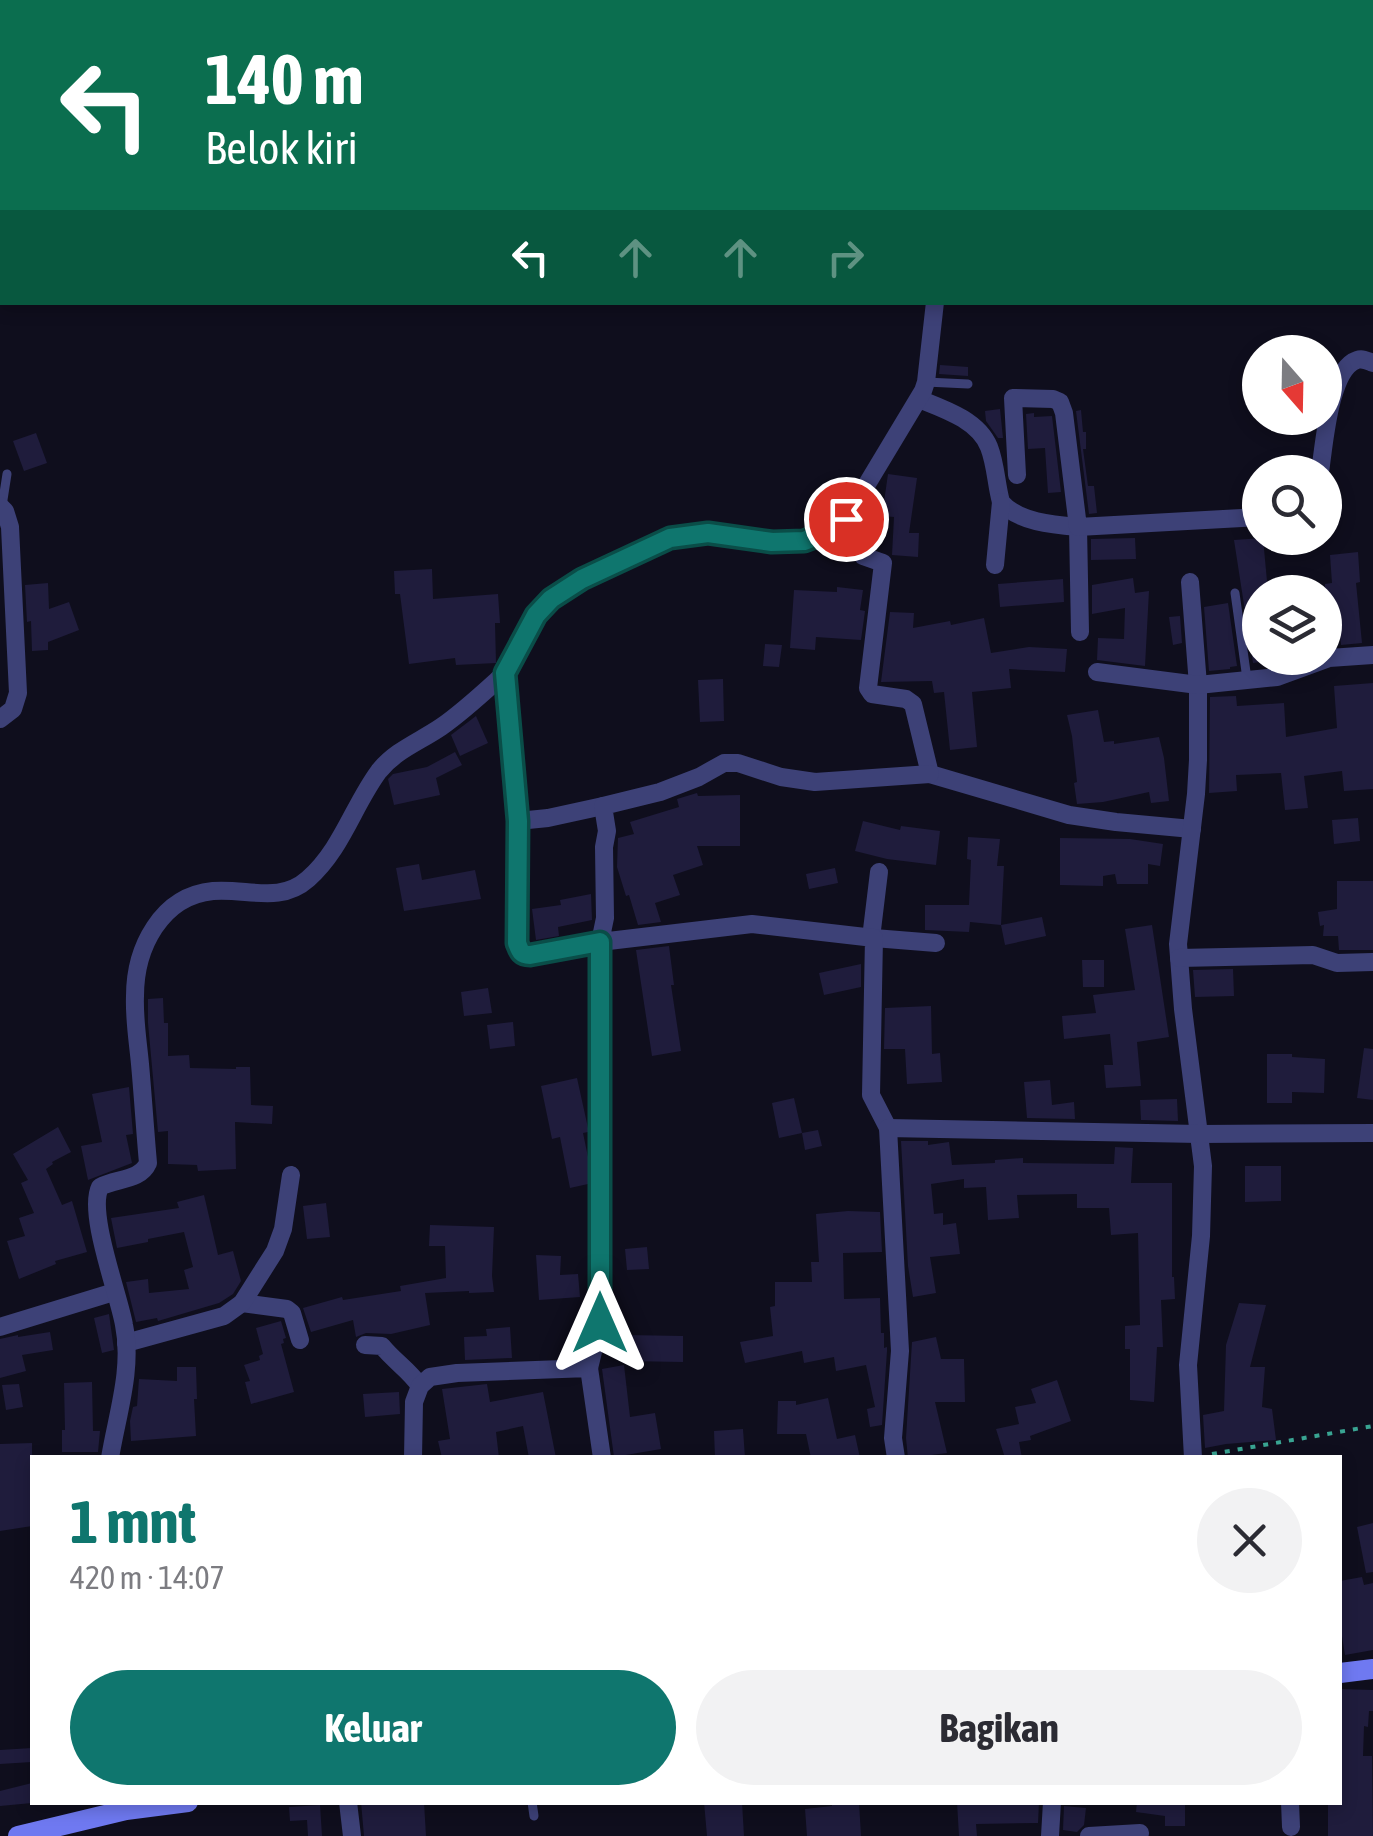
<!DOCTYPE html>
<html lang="id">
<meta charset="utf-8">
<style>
:root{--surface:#fff;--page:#f2f2f3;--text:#2b2b33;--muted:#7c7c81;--accent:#0f766e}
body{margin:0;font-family:"Asap Condensed",sans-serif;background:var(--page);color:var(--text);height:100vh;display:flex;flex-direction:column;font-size:38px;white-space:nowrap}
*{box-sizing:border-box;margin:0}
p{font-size:32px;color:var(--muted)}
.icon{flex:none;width:55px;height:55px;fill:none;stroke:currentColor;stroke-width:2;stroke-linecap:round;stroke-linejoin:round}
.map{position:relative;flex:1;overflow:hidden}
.side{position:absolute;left:30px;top:1455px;width:1312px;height:350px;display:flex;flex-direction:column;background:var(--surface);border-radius:0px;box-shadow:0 5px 15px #0003}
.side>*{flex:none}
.banner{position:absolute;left:0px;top:0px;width:1375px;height:305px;box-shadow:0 5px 15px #0003;background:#0b6e4f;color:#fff;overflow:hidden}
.needle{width:65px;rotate:160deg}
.controls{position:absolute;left:1242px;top:335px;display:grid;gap:20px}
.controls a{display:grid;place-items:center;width:100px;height:100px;border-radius:50%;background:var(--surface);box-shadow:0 5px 15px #0003;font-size:50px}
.pin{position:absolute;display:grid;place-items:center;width:85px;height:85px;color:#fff;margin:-42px;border:5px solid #fff;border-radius:50%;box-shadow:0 2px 10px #0007}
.me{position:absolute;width:110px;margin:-55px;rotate:0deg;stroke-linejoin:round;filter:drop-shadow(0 0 8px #0008)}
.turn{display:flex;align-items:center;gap:35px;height:210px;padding:0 40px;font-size:45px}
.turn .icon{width:130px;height:130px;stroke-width:2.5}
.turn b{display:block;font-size:70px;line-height:85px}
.lanes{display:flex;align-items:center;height:95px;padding:0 40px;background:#0003;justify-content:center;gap:50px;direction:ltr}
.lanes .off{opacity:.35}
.round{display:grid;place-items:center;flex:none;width:105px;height:105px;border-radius:52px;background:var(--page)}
.summary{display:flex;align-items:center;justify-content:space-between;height:170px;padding:0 40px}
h1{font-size:60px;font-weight:700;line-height:75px;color:var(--accent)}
.button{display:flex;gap:20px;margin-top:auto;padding:20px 40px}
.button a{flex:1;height:115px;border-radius:60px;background:var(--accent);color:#fff;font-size:40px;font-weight:700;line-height:115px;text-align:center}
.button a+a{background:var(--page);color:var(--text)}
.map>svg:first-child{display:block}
.building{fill:#1f1c3c}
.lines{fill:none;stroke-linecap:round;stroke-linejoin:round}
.path{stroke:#39a492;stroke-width:4;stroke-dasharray:5 8;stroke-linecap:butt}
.lane{stroke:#3d4177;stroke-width:9}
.street{stroke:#3d4177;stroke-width:18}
.secondary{stroke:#6f79f1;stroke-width:20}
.route-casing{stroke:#0a4d48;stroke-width:25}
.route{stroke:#0f766e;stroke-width:18}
</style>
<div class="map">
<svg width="1373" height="1836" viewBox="0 0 1373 1836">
<rect width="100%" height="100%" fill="#0f0e1d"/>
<!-- building -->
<g class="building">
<polygon points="940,365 968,367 968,376 939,374"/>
<polygon points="1000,409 1003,438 998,438 986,421 985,411"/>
<polygon points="1081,410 1083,432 1086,432 1086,449 1083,449 1088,486 1094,486 1097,513 1089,514 1076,411"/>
<polygon points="1034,413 1034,417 1052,416 1061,492 1048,493 1045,448 1028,449 1026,414"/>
<polygon points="36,433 47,463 24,471 13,441"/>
<polygon points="888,474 917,478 909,533 919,533 918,557 892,555 894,517 882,516"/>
<polygon points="1135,538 1136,559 1091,560 1091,539"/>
<polygon points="1263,538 1268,592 1260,592 1260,662 1253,663 1234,540"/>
<polygon points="1358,552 1360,582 1356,583 1362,643 1341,645 1340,635 1325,637 1325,584 1332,583 1330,555"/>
<polygon points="432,569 433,599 498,594 500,623 495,623 496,663 456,665 455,658 409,664 400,594 395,594 394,571"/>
<polygon points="1133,578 1135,593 1149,591 1145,666 1097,660 1098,638 1124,639 1125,608 1092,614 1092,585"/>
<polygon points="1063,579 1064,602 1000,607 998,584"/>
<polygon points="48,583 49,609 69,602 79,630 48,642 48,650 32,651 31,621 27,622 25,585"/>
<polygon points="837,587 863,590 860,610 865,611 861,640 816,637 815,650 790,648 794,590 837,592"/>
<polygon points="1228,603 1237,666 1230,667 1230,669 1209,671 1204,607"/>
<polygon points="890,612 914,613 913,628 950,621 951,625 984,618 991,653 1029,647 1067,649 1065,672 1009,669 1011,688 972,692 977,747 950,750 944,692 934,693 932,681 881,682"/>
<polygon points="1180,616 1182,643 1173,645 1169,617"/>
<polygon points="765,644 782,645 779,667 763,666"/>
<polygon points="723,679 724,721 700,722 698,680"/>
<polygon points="1373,683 1373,789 1344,791 1342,771 1304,776 1308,808 1285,810 1281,773 1236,775 1237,791 1209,793 1210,697 1236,696 1237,706 1284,703 1286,737 1337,728 1334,686"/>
<polygon points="1098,710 1104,742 1114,741 1114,744 1159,737 1164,758 1169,801 1151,803 1149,792 1103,802 1077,804 1074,783 1077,782 1072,736 1067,715"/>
<polygon points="476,716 488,743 460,756 451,735"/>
<polygon points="455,752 462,765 436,778 440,795 394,805 388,779 393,774 427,767"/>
<polygon points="697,793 698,796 740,795 740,846 697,846 703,865 673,875 680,895 655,903 661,922 638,925 629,895 626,896 617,867 618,838 634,834 630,822 679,807 677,799"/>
<polygon points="1358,818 1360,841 1334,844 1332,820"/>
<polygon points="863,821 900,830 901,826 940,831 936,865 887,859 855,851"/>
<polygon points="968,837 1000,839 997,866 1004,866 1001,925 970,922 969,932 925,930 925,905 969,905 971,860 967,859"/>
<polygon points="1060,838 1130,839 1163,844 1160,866 1148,864 1148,884 1117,884 1115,874 1103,876 1103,886 1060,885"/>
<polygon points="419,864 422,880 475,870 481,899 404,911 396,868"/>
<polygon points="835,868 838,883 809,889 806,874"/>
<polygon points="1337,881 1373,881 1373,950 1339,950 1338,936 1323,936 1324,925 1320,926 1318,912 1337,909"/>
<polygon points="591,894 592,920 558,927 559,936 536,940 532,909 561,905 560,900"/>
<polygon points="1042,917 1046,936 1005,945 1001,925"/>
<polygon points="1152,925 1169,1037 1137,1042 1141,1086 1106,1088 1104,1065 1113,1065 1110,1034 1064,1039 1062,1016 1096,1013 1093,995 1135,990 1125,929"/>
<polygon points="669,946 674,985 671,985 681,1051 652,1056 636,950"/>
<polygon points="1082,960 1104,960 1104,987 1083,987"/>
<polygon points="861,964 861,987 824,995 819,973"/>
<polygon points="1233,969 1234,996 1195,997 1193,970"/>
<polygon points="488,988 492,1013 464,1016 461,992"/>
<polygon points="163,998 164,1023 168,1023 168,1056 189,1055 190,1068 236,1069 236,1067 250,1067 251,1105 273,1106 272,1124 235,1122 236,1169 198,1171 197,1165 168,1164 168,1131 158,1132 148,1023 148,999"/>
<polygon points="931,1006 932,1054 940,1053 942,1082 907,1084 905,1049 884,1049 885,1008"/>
<polygon points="513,1022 515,1046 490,1049 487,1025"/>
<polygon points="1364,1048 1373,1049 1373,1100 1357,1098"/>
<polygon points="1267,1054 1292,1054 1292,1057 1325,1059 1324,1093 1292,1092 1292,1103 1267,1103"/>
<polygon points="577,1078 588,1128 588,1132 583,1133 588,1157 588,1184 570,1188 560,1137 552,1139 541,1086"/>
<polygon points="1050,1080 1052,1105 1074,1102 1075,1119 1027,1118 1024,1082"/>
<polygon points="129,1087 133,1134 126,1135 132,1163 88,1180 81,1146 102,1142 92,1094"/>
<polygon points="794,1098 802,1133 779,1138 772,1103"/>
<polygon points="1177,1099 1178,1121 1141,1120 1140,1100"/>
<polygon points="58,1127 71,1152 52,1162 53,1164 46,1169 62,1205 72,1201 87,1252 55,1261 56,1264 19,1279 7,1241 25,1236 19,1218 34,1213 21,1183 28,1180 13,1154"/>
<polygon points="818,1130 822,1146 805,1150 802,1133"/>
<polygon points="901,1141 928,1141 928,1145 949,1142 952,1165 995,1163 995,1160 1023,1158 1023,1163 1114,1164 1115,1147 1133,1148 1131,1183 1172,1183 1172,1277 1174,1277 1175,1299 1161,1300 1163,1347 1157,1347 1154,1402 1130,1400 1130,1349 1125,1349 1125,1326 1140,1325 1138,1233 1111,1235 1109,1208 1077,1208 1077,1194 1017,1195 1019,1218 988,1220 986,1187 964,1188 964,1179 931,1184 934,1214 943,1213 943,1225 956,1223 960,1254 930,1257 936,1293 913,1297 908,1266"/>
<polygon points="1245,1166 1281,1166 1281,1201 1245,1202"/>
<polygon points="204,1195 218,1255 233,1251 241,1281 233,1294 219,1303 158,1321 157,1318 136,1322 126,1282 148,1279 149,1293 189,1289 184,1270 193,1267 184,1232 148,1239 148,1242 117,1248 111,1218 179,1208 177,1202"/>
<polygon points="326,1203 330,1237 307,1239 303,1206"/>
<polygon points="848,1211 880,1212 882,1252 843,1253 844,1299 880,1298 881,1333 884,1333 884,1348 887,1347 887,1351 882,1425 870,1427 867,1409 875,1407 866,1365 836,1371 834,1357 804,1363 802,1351 745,1363 740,1342 773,1336 770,1307 775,1306 775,1282 812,1282 811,1262 819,1262 816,1214"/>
<polygon points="430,1225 494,1227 492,1276 494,1292 469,1293 469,1291 425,1293 430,1325 391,1334 366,1333 356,1337 353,1320 311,1332 303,1308 342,1297 343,1300 401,1291 400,1286 446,1278 445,1246 429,1246"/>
<polygon points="647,1247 649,1269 627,1270 625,1249"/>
<polygon points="536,1255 561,1256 560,1275 578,1274 580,1297 539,1300"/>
<polygon points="1239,1303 1266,1305 1250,1367 1265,1367 1262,1407 1272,1409 1276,1440 1226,1444 1205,1448 1203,1415 1224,1411 1226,1345"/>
<polygon points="109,1314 114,1350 102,1353 94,1318"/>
<polygon points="281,1321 286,1338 283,1339 284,1343 281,1344 294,1392 251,1404 245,1382 250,1381 244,1365 260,1360 259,1356 263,1354 256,1328"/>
<polygon points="510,1327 512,1358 465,1360 464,1337 487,1336 486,1329"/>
<polygon points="50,1332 53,1350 22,1355 26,1371 0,1378 0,1339 18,1335 18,1337"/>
<polygon points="626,1335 683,1336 683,1362 625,1361"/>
<polygon points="936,1337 941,1359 964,1359 965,1402 935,1402 947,1453 908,1458 906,1438 912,1342"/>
<polygon points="624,1365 630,1417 655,1413 661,1449 614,1457 602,1369"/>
<polygon points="177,1367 196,1367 197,1399 194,1399 196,1436 131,1441 130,1421 133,1407 137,1406 139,1379 177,1381"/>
<polygon points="1057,1380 1071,1421 1030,1436 1031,1440 1019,1442 1022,1458 1005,1458 996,1429 1019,1424 1015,1407 1036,1403 1031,1389"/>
<polygon points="92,1382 93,1431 100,1431 98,1452 62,1452 62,1430 65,1430 64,1383"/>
<polygon points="19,1384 23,1407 6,1410 2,1385"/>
<polygon points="487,1384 490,1402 543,1392 556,1458 529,1458 523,1426 496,1432 499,1458 442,1458 438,1441 450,1439 442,1389"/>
<polygon points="399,1392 400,1414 365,1417 363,1394"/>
<polygon points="828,1398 837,1439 855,1435 860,1458 811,1458 806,1434 777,1434 778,1401 796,1401 796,1405"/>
<polygon points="743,1429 745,1458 715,1458 714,1431"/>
<polygon points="32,1443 32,1526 0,1531 0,1444"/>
<polygon points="1373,1523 1373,1572 1366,1573 1357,1527"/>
<polygon points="1362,1577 1364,1585 1373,1583 1373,1650 1345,1655 1340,1624 1340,1581"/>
<polygon points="1340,1689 1373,1690 1373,1711 1369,1711 1368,1727 1364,1726 1363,1756 1372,1756 1373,1836 1328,1836 1328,1802 1340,1802"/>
<polygon points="32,1748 32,1762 0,1764 0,1750"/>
<polygon points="32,1783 32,1803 0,1806 0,1791"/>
<polygon points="361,1802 424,1802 426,1836 364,1836"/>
<polygon points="704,1802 742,1802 744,1836 707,1836"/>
<polygon points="832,1802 859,1802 861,1836 807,1836 805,1809 832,1806"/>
<polygon points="957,1802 1039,1802 1038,1823 976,1824 977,1836 959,1836"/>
<polygon points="1137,1802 1185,1802 1185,1826 1165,1826 1165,1816 1136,1812"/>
<polygon points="320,1805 322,1836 308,1836 307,1820 290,1821 289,1807"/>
<polygon points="1064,1806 1086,1808 1084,1825 1077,1832 1063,1830"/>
</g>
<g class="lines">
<!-- path -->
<polyline class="path" points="1212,1454 1373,1426"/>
<!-- lane -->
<g class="lane">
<polyline points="926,382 968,384"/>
<polyline points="2,506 7,474"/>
<polyline points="1235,593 1247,679"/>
<polyline points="532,1802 534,1816"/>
</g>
<!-- street -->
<g class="street">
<polyline points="976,2 976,0"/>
<path d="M919 399C944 409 978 420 989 447 996 465 996 484 1001 502 1018 522 1053 525 1078 527L1080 632"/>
<path d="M1320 472C1324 447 1329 369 1357 360 1363 358 1368 361 1373 363"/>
<polyline points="1017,475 1013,398 1053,399 1060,402 1064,413 1078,527 1260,517"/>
<polyline points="0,506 5,511 10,527 18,693 13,709 0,719"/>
<polyline points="846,519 863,556 883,563 868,688 872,694 906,699 913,704 930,774 1069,815 1116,822 1192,829"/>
<polyline points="995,565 1001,502"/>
<polyline points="1190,582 1198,685 1198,760 1196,794 1178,944 1183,1009 1203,1166 1201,1236 1188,1365 1193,1458"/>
<polyline points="1097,672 1198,685 1277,677 1329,658 1373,655"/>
<polyline points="518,821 548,818 603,806"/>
<polyline points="871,938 879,872"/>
<polyline points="874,938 936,943"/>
<polyline points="1179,958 1313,955 1337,963 1373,962"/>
<polyline points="888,1128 871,1095 874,938 752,924 600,942 605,918 604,847 607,831 603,806 660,792 699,777 724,763 738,763 781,777 815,782 930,774"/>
<polyline points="242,1303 287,1309 292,1313 300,1340"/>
<polyline points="0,1327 114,1292"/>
<polyline points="126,1343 224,1316 242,1303 275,1251 283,1229 291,1175"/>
<path d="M365 1345 382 1346C394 1361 409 1370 420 1386"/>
<polyline points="589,1368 600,1323 600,942 524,955 520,952 517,943 518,821 505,673 537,615 551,599 582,579 670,539 709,533 773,542 804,541 830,531 846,519 923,391 926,382 935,302"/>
<path d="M110 1458C117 1415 133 1369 124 1325 119 1295 87 1213 100 1187 116 1178 140 1181 148 1163 145 1130 143 1097 140 1064 138 1042 134 1019 135 996 135 948 161 896 213 891 247 888 280 904 308 879 342 849 353 806 379 771 396 750 419 742 441 727 464 711 484 692 505 673"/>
<polyline points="413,1458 414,1402 420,1386 430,1377 457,1373 589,1368 602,1458"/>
<polyline points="896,1458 893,1438 900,1351 888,1128 1199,1134 1373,1133"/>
<polyline points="348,1802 352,1836"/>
<polyline points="1290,1802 1291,1827"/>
<polyline points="1050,1836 1052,1802"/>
<polyline points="1089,1836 1140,1833"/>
</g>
<!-- secondary -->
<g class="secondary">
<polyline points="1340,1673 1373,1669"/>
<polyline points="18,1836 126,1810 188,1802"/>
</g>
</g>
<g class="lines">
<!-- route casing -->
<g class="route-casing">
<path id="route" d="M600 1323V942L530 955C521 955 520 951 517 943L518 821 505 673 536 615 551 599 582 579 670 538 708 533 772 542 804 541 830 531 846 519"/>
</g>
<!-- route -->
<use href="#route" class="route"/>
</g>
</svg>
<div class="controls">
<a><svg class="needle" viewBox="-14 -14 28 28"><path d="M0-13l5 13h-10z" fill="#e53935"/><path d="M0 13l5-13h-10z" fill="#7c7c81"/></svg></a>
<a><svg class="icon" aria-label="search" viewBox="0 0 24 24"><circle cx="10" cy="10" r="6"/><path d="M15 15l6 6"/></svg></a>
<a><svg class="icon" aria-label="layers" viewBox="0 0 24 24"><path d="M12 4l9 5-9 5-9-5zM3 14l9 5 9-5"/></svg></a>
</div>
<div class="pin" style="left:846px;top:519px;background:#d93025"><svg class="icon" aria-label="arrive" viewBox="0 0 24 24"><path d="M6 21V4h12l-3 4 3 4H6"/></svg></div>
<svg class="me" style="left:600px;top:1323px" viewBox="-20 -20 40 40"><path d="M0-17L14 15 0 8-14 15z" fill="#0f766e" stroke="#fff" stroke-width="4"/></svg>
<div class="banner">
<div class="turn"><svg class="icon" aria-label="left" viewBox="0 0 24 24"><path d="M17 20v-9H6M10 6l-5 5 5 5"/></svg><div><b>140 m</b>Belok kiri</div></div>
<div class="lanes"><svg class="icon" aria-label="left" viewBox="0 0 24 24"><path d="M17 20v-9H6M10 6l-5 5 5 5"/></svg><svg class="icon off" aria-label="ahead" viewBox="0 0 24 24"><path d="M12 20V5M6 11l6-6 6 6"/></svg><svg class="icon off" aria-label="ahead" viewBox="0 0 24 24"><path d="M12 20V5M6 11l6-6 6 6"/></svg><svg class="icon off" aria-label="right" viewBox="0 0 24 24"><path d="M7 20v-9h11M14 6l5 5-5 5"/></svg></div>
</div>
<section class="side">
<div class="summary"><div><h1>1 mnt</h1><p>420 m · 14:07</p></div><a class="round"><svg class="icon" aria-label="close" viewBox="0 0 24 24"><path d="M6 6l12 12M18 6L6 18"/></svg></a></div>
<div class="button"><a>Keluar</a><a>Bagikan</a></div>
</section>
</div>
